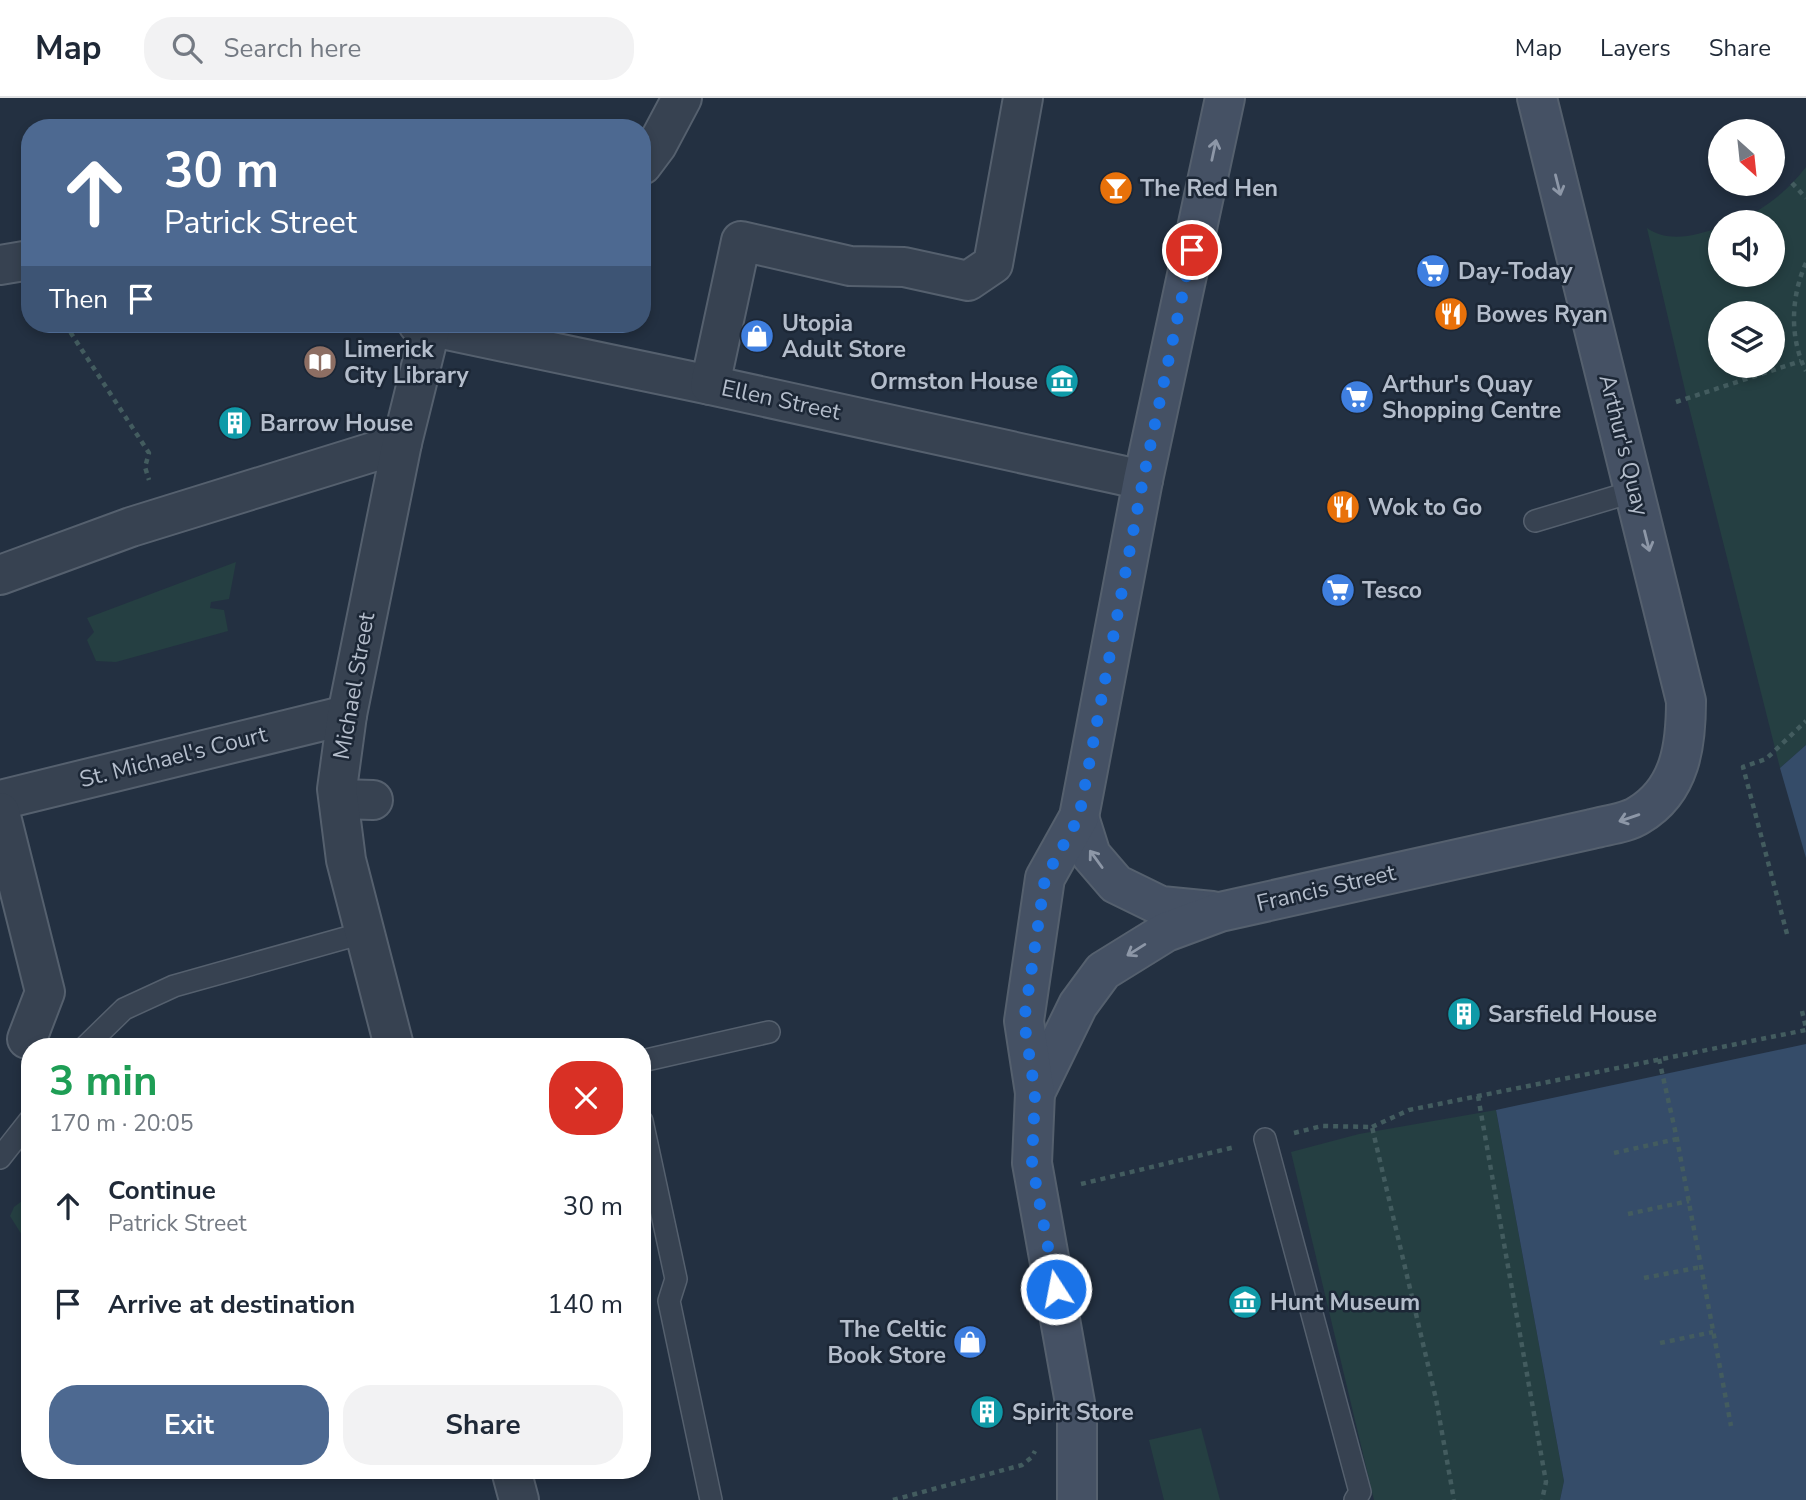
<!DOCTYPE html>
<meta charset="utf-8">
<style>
:root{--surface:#fff;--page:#f2f2f3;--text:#1f2937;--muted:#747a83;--line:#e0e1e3;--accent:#4d6991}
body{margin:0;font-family:"Nunito Sans",sans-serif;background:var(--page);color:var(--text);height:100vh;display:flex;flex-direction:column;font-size:26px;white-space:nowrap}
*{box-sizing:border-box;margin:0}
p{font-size:23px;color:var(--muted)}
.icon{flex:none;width:38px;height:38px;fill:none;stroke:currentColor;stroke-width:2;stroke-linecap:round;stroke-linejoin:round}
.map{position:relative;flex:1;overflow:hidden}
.side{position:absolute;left:21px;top:940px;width:630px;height:441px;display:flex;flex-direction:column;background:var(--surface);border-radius:28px;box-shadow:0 4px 10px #0003}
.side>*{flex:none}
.top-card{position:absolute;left:21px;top:21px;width:630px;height:214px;border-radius:28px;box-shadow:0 4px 10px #0003;background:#4d6991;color:#fff;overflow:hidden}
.needle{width:46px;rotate:153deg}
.tools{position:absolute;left:1708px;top:21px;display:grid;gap:14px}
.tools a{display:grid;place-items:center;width:77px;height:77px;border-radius:50%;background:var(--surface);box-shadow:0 4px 10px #0003;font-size:35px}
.pin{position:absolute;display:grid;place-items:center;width:60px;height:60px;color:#fff;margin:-30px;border:4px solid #fff;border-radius:50%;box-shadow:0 2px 7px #0007}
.me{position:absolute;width:77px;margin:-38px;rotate:349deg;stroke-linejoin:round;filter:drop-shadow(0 0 5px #0008)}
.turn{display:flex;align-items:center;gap:24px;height:147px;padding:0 28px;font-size:32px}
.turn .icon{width:91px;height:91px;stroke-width:2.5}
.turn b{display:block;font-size:49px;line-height:60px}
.then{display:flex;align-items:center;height:66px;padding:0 28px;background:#0003;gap:14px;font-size:26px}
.round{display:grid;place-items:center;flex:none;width:74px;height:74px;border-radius:28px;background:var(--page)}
.head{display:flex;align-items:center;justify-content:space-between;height:119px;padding:0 28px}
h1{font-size:42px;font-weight:700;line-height:52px;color:#1e9e55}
.cta{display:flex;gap:14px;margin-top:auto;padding:14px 28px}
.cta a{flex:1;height:80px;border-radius:28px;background:var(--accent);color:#fff;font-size:28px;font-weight:700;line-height:80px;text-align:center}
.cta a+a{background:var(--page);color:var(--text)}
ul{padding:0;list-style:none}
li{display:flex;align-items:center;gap:21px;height:98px;padding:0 28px}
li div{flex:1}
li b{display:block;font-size:26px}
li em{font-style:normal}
header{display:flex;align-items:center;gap:42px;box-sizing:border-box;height:98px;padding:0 35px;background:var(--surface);border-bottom:2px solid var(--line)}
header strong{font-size:33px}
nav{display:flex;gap:38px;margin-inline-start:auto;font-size:24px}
.search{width:490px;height:63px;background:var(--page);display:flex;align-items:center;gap:18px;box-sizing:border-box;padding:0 24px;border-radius:28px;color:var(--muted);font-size:26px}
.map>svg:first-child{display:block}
.green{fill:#253f42;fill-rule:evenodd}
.water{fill:#354c69}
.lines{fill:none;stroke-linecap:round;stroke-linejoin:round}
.lane-casing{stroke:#55606e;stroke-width:24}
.street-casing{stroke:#55606e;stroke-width:42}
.secondary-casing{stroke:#55606e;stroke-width:42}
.path{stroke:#435c5f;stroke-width:4.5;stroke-dasharray:5 5;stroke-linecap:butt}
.lane{stroke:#374251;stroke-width:21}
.street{stroke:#374251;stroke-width:38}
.secondary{stroke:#455164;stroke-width:38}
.oneway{stroke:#8d97a7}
.route{stroke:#1a73e8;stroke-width:12;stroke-dasharray:0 21.6}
.labels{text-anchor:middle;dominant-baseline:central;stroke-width:5;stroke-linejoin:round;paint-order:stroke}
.poi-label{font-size:23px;font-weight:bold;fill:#b4bdcb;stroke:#1c2736;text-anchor:start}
.street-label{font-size:23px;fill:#b4bdcb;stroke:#1c2736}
</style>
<header>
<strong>Map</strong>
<div class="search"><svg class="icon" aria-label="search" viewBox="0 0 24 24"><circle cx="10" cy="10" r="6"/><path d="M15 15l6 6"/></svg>Search here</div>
<nav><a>Map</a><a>Layers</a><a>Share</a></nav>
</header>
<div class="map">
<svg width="1806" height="1402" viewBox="0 0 1806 1402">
<rect width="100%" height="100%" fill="#233041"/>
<!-- green -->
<g class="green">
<path d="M1806 69V647L1780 670 1688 305 1647 130C1668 145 1696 138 1720 129V177H1773V124H1735C1762 113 1788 93 1806 69ZM1720 215H1773V268H1720Z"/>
<polygon points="236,464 229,501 211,504 210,510 224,512 228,533 116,564 96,563 87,542 94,534 87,520"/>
<polygon points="1496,1012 1564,1383 1560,1402 1374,1402 1291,1054 1359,1036"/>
<polygon points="30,1097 30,1150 10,1118 14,1109"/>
<polygon points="1201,1330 1220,1402 1164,1402 1149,1342"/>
</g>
<!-- water -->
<g class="water">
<polygon points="1806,647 1806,760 1780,670"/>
<polygon points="1806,946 1806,1402 1560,1402 1564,1383 1496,1012"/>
</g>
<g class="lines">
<!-- lane casing -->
<g class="lane-casing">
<g id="lane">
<polyline points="1535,423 1635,393"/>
<polyline points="86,948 124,911 174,888 363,835"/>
<polyline points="642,963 769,934"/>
<polyline points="642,1023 676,1181 669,1203 711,1402"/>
<polyline points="1265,1041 1360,1394 1355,1402"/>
<polyline points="0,1060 30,1022"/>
</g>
</g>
<!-- street casing -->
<g class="street-casing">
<g id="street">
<polyline points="642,67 657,47 682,0"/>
<polyline points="0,167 30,162"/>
<polyline points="418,226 710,287 1143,382"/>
<polyline points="710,287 741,143 850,168 904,169 968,183 993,166 1023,0"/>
<polyline points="0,477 131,429 402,345"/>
<polyline points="339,701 373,702"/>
<polyline points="0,702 347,617"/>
<polyline points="0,714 45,894 27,941"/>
<polyline points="394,948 346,762 337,691 347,617 402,345 431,228"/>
<polyline points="511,1372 519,1402"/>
</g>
</g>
<!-- secondary casing -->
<g class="secondary-casing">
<g id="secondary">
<polyline points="1079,719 1091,757 1116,786 1161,808 1212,813"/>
<path d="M1035 995 1078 907 1103 873 1166 834 1220 814 1592 731C1607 727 1627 725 1639 717 1681 692 1686 646 1686 603L1537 0"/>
<polyline points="1077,1402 1077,1316 1032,1065 1035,995 1024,923 1045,780 1079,719 1143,382 1225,0"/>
</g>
</g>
<!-- path -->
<g class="path">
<polyline points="1792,85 1806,100"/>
<path d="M1806 165C1791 198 1789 240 1806 273"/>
<polyline points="65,226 149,355 145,369 149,382"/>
<polyline points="1676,304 1801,263"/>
<polyline points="1787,836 1743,669 1766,661 1806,623"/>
<polyline points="1802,913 1806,930"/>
<polyline points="1659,961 1677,1041 1731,1328"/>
<polyline points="1478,998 1546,1384 1542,1402"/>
<polyline points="1372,1029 1409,1012 1806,932"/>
<polyline points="1294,1035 1322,1028 1372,1029 1436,1301 1454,1402"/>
<polyline points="1614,1055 1677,1041"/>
<polyline points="1081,1086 1235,1049"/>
<polyline points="1628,1116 1689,1103"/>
<polyline points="1644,1180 1701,1169"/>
<polyline points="1660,1245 1713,1234"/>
<polyline points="893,1402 1022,1367 1032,1359 1035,1353"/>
</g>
<!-- lane -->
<use href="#lane" class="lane"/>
<!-- street -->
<use href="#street" class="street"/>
<!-- secondary -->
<use href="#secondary" class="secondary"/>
</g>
<!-- one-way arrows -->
<defs><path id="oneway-shaft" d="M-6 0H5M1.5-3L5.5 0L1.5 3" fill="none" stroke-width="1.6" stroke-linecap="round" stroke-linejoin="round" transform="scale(1.75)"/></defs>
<g class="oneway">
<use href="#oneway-shaft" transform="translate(1214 52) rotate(-78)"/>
<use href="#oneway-shaft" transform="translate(1558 87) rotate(76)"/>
<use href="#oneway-shaft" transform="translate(1647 443) rotate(76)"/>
<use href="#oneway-shaft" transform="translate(1629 720) rotate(161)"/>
<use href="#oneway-shaft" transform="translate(1096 761) rotate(-126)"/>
<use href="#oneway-shaft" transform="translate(1136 852) rotate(148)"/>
</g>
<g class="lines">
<!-- route -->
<polyline class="route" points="1056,1191 1032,1065 1035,995 1024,923 1045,780 1079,719 1143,382 1192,152"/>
</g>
<!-- icons -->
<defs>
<g id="bar-disc" transform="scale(1.75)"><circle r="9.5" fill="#e8710a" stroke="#1c2736"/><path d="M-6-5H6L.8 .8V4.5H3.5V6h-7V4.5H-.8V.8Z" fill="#fff"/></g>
<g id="supermarket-disc" transform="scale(1.75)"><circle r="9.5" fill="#3f7fe0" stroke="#1c2736"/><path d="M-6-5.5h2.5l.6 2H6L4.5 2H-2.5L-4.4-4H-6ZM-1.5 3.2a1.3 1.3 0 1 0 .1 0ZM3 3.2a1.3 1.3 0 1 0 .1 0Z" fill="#fff"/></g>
<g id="restaurant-disc" transform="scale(1.75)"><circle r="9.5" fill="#e8710a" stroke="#1c2736"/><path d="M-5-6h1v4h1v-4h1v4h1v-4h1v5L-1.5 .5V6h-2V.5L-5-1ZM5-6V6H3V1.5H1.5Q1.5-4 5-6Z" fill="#fff"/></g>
<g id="shop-disc" transform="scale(1.75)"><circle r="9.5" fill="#3f7fe0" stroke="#1c2736"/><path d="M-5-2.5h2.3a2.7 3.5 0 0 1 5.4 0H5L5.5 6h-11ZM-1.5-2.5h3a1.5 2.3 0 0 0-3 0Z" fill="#fff"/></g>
<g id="library-disc" transform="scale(1.75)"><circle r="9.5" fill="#8d6e63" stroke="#1c2736"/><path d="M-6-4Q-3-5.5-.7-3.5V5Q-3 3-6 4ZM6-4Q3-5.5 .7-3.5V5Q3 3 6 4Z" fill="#fff"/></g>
<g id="museum-disc" transform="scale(1.75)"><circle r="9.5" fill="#0f9aa8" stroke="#1c2736"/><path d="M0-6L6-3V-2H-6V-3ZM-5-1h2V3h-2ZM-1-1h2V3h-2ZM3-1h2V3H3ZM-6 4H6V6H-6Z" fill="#fff"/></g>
<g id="building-disc" transform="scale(1.75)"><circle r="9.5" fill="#0f9aa8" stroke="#1c2736"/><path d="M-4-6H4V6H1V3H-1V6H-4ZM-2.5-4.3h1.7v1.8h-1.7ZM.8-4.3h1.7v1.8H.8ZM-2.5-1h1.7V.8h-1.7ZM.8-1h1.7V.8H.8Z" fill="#fff"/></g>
</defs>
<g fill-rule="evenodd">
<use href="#bar-disc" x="1116" y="90"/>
<use href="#supermarket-disc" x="1433" y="173"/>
<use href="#restaurant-disc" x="1451" y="216"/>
<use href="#shop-disc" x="757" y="238"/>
<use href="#library-disc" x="320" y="264"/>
<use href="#museum-disc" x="1062" y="283"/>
<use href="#supermarket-disc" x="1357" y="299"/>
<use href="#building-disc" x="235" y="325"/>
<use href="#restaurant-disc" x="1343" y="409"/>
<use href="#supermarket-disc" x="1338" y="492"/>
<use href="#building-disc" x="1464" y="916"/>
<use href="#museum-disc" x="1245" y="1204"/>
<use href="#shop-disc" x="970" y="1244"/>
<use href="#building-disc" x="987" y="1314"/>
</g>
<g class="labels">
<!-- poi labels -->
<g class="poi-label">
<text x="1140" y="90">The Red Hen</text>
<text x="1458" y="173">Day-Today</text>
<text x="1476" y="216">Bowes Ryan</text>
<text x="782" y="225">Utopia<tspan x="782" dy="26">Adult Store</tspan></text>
<text x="344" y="251">Limerick<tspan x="344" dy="26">City Library</tspan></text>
<text x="1038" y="283" text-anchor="end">Ormston House</text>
<text x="1382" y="286">Arthur's Quay<tspan x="1382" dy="26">Shopping Centre</tspan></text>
<text x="260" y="325">Barrow House</text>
<text x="1368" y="409">Wok to Go</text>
<text x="1362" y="492">Tesco</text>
<text x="1488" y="916">Sarsfield House</text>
<text x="1270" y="1204">Hunt Museum</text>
<text x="946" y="1231" text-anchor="end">The Celtic<tspan x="946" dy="26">Book Store</tspan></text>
<text x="1012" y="1314">Spirit Store</text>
</g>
<!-- street labels -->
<g class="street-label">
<text transform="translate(781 302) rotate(12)">Ellen Street</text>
<text transform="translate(1624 347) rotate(76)">Arthur's Quay</text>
<text transform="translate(354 588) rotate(-80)">Michael Street</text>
<text transform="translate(173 659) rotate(-14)">St. Michael's Court</text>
<text transform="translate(1326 790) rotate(-13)">Francis Street</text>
</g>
</g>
</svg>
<div class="tools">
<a><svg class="needle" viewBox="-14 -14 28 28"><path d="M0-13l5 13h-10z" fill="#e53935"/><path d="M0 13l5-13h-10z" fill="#747a83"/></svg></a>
<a><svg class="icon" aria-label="sound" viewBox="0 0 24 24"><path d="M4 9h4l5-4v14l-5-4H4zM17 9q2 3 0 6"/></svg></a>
<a><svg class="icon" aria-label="layers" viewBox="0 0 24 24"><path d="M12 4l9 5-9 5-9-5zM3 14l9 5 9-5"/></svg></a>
</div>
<div class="pin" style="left:1192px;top:152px;background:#d93025"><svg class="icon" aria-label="arrive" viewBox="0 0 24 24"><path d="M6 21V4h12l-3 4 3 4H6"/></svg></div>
<svg class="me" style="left:1056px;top:1191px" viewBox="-20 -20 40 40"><circle r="17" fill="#1a73e8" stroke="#fff" stroke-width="3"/><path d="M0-11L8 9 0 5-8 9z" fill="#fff"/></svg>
<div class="top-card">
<div class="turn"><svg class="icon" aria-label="ahead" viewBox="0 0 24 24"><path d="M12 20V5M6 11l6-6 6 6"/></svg><div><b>30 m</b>Patrick Street</div></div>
<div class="then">Then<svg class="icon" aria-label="arrive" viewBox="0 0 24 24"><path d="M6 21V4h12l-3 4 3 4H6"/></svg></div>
</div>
<section class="side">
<div class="head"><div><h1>3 min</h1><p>170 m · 20:05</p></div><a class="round" style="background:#d93025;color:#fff"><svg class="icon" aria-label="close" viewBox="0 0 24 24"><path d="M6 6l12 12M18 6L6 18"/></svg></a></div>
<ul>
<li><svg class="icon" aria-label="ahead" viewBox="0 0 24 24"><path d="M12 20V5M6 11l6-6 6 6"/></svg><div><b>Continue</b><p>Patrick Street</p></div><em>30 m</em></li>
<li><svg class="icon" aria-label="arrive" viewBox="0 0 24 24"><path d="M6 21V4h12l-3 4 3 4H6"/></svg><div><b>Arrive at destination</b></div><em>140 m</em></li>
</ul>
<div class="cta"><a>Exit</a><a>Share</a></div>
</section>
</div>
